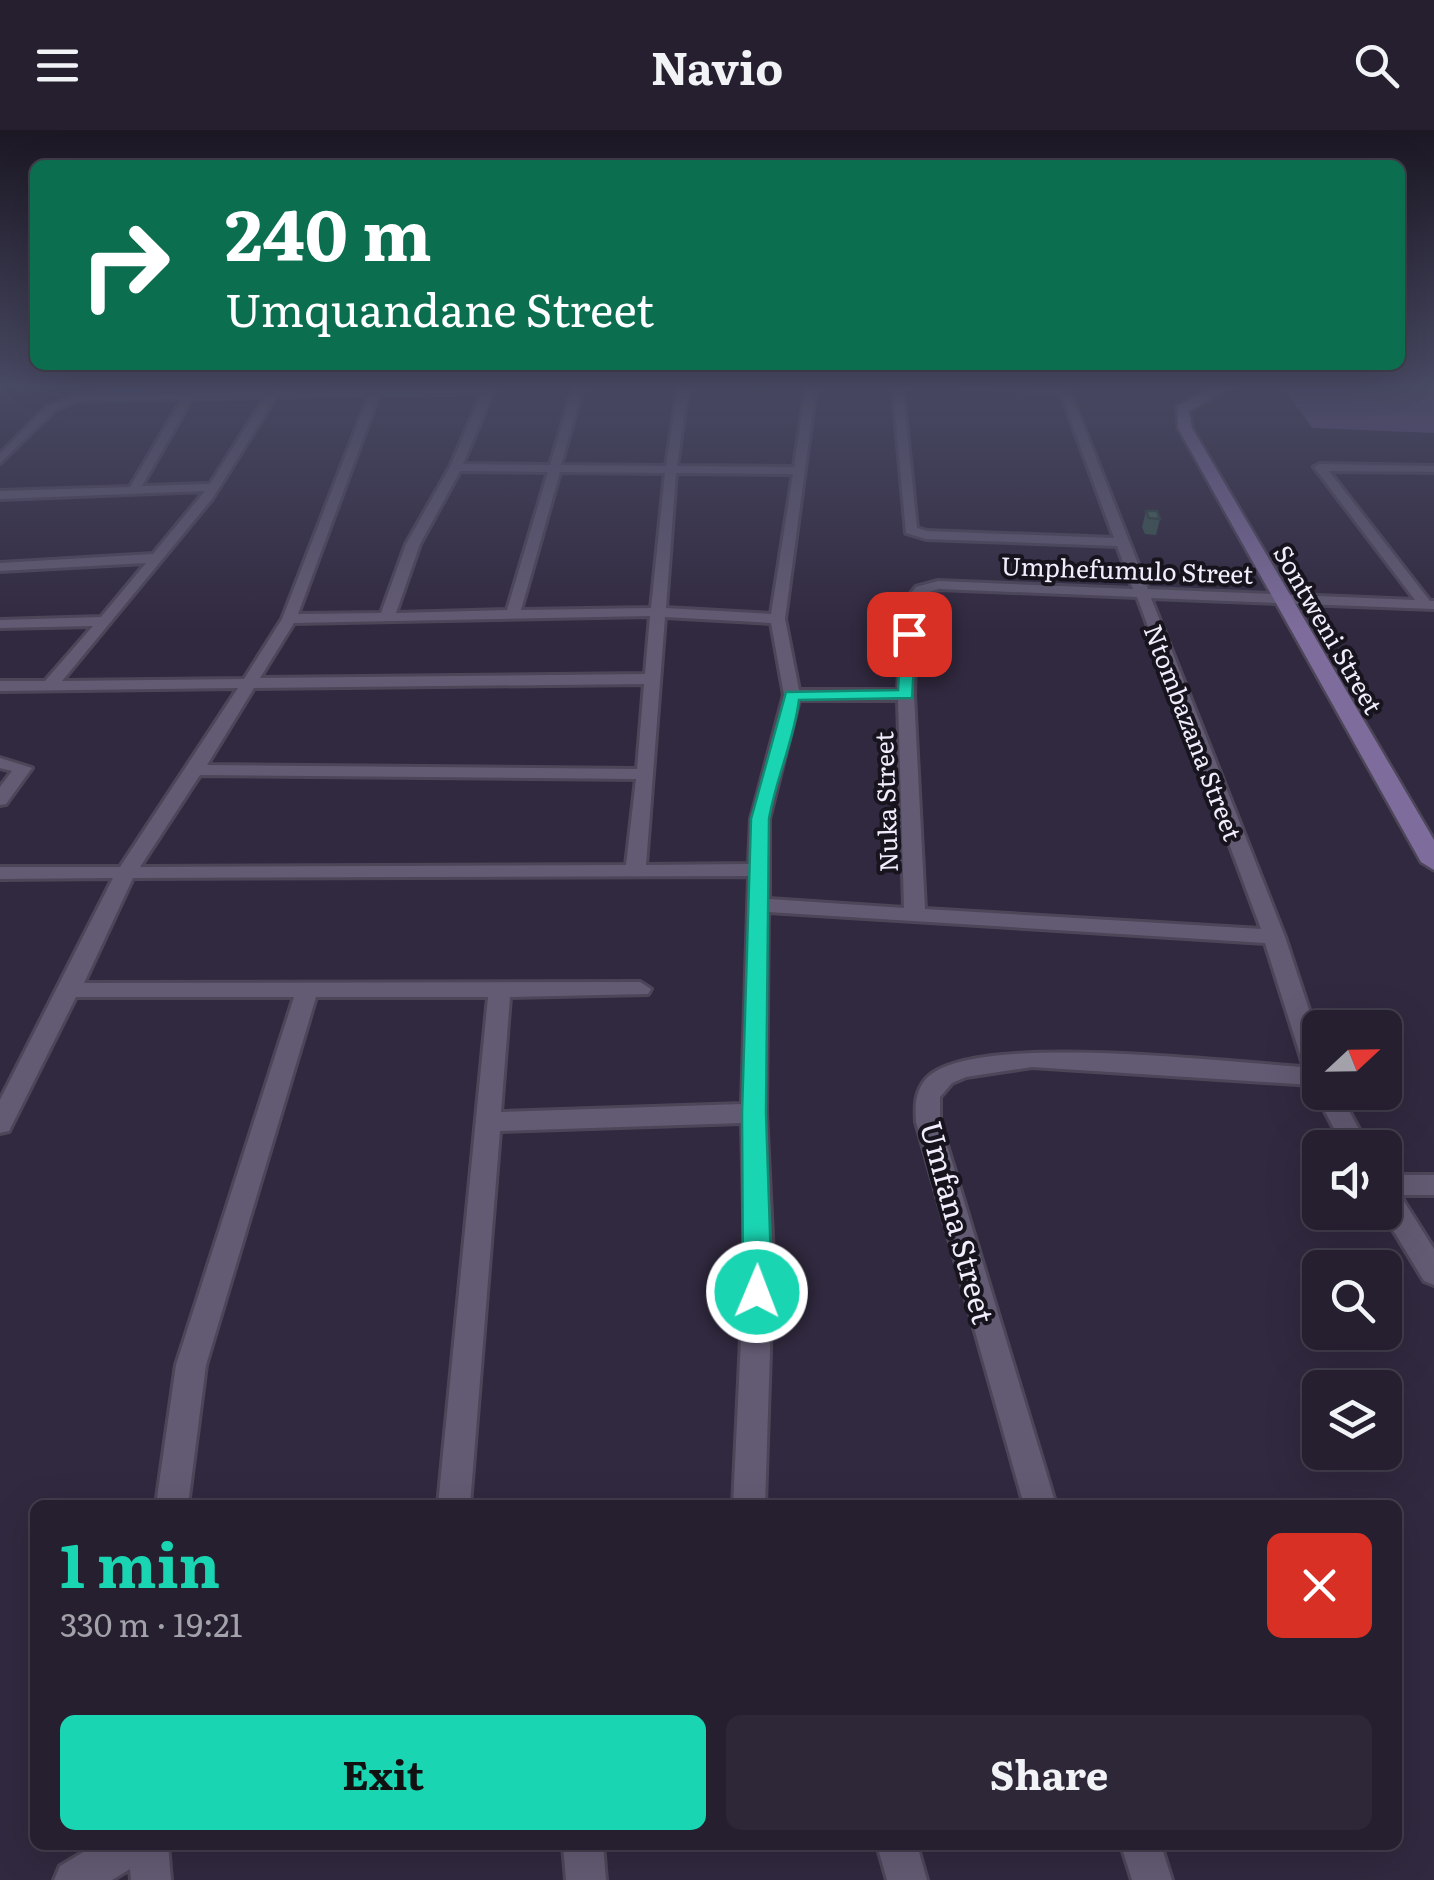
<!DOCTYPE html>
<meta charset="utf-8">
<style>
:root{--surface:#251f2f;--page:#2d2737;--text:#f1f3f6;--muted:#a3a2aa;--line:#423d4b;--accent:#1ad5b2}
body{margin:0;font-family:Literata,serif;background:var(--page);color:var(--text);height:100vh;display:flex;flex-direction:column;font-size:38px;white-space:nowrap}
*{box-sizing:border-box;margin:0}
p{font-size:32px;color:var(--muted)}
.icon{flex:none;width:55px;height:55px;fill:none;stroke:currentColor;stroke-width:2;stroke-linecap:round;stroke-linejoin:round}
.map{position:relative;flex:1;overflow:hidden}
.sheet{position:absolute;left:30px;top:1370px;width:1372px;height:350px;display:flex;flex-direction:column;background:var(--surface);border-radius:15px;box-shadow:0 10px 40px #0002,0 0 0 2px var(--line)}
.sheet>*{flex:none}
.top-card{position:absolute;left:30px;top:30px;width:1375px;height:210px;border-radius:15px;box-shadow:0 10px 40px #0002,0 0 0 2px var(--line);background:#0b6e4f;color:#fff;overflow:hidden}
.needle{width:65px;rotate:68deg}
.controls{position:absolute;left:1302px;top:880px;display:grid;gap:20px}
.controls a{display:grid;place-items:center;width:100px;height:100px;border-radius:15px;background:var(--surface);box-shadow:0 10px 40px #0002,0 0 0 2px var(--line);font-size:50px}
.pin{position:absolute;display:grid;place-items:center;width:85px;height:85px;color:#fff;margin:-42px;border-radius:20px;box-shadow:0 5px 15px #0006}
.me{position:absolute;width:110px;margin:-55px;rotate:1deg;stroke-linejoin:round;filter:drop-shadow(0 0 8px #0008)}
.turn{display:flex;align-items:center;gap:35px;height:210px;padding:0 30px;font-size:45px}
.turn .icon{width:130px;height:130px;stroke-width:2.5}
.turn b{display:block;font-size:70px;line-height:85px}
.round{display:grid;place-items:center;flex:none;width:105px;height:105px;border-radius:15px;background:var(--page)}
.summary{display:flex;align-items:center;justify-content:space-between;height:170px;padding:0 30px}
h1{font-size:60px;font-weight:700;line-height:75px;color:var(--accent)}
.button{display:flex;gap:20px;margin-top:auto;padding:20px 30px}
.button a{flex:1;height:115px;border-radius:15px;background:var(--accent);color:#111;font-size:40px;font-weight:700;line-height:115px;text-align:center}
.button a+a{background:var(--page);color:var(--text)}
header{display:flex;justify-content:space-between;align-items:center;height:130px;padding:0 30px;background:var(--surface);font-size:45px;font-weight:700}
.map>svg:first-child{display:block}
.green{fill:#5e4c7d}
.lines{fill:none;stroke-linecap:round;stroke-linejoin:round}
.street-casing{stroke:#4d4659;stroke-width:6}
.secondary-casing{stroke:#4d4659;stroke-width:5}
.street{fill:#635b73;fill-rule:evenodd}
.secondary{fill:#7e6d9c;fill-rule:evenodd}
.wall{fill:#3b564e}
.building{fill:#45645b;stroke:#304640;stroke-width:2.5}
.route{fill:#1ad5b2;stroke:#118a74;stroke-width:2.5}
.labels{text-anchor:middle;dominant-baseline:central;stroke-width:8;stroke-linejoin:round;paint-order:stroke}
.far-street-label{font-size:25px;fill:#f1edfc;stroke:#17141e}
.street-label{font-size:30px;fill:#f1edfc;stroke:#17141e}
</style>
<header><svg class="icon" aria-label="menu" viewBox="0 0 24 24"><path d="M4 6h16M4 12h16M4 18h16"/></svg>Navio<svg class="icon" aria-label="search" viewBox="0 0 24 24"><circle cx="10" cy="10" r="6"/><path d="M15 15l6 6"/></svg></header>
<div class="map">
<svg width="1434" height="1750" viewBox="0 0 1434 1750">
<rect width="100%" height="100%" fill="#31293f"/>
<!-- green -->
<polygon class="green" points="1283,257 1434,257 1434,303 1312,298"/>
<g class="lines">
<!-- street casing -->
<g class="street-casing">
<g id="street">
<path d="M272 257H282L279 261 495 257 463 334 550 335 573 257H583L561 335 666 336 678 257H688L677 336 794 337 806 257H816L785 489 799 560H898L903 473 916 457 938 451 1133 459 1117 416 926 409 906 403 893 261 897 257H908L903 262 917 398 927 401 1114 408 1061 264 966 257H1068L1148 459 1415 470 1314 337 1320 334 1434 336V342L1329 341 1430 471H1434V479L1151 468 1285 807 1320 913V962H1339L1369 1018H1344L1315 962 1318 957 1312 955 1032 937 966 947 952 953 940 967V992L1056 1375H1024L916 992C915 976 915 962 926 949 969 900 1234 933 1304 937L1265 813 768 782 766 983 773 1127 765 1375H733L745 1127 742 993 500 1001 470 1375H438L488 867H316L206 1235 188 1375H156L176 1235 294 867H76L9 1001 0 1003V970L113 748 0 749V737H120L238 558 0 561V551H45L93 496 0 498V490L101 487 146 433 0 441V433L153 424 205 361 0 369V361L130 357 182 269 79 271 55 280 0 333V324L47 276 78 265 269 261ZM482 263 450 337 406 414 381 483 298 484 379 265ZM369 265 282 489 244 549 62 551 212 369 276 267ZM265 267 210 354 142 356 192 269ZM460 341 548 342 507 480 396 483 420 414ZM560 342 665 343 651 478 521 480ZM676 343 793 344 771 484 666 478ZM939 459 1137 467 1261 799 925 779 914 565 917 474 926 463ZM650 486 645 544 260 548 294 493ZM665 487 771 493 784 565 751 689 749 734 646 735ZM644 554 637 639 207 635 254 558ZM799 570H898L904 778 769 769V689ZM200 645 636 649 626 735 140 737ZM749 746 742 974 501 982 510 867 648 864 651 859 640 852 84 853 133 748Z"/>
<polygon points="0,628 32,638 6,674 0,675 0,657 12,641 0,638"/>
<polygon points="1385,1045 1434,1045 1434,1065 1400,1065 1434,1119 1434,1155 1424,1151 1382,1082"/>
<polygon points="95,1715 168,1715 171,1750 131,1750 130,1739 112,1750 54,1750 60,1736"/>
<polygon points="563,1715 603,1715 606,1750 566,1750"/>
<polygon points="877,1715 917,1715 927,1750 887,1750"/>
<polygon points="1121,1715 1161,1715 1172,1750 1132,1750"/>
</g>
</g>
<!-- secondary casing -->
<g class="secondary-casing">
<polygon id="secondary" points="1214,257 1231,257 1189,281 1192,298 1434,710 1434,740 1421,732 1178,298 1177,276"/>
</g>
<!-- street -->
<use href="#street" class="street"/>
<!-- secondary -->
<use href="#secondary" class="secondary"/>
</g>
<!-- wall -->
<polygon class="wall" points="1146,381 1160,389 1156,405 1145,404 1142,397"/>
<!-- building -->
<polygon class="building" points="1146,381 1157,381 1160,389 1149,388"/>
<!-- sky -->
<linearGradient id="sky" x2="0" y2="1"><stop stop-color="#1b1723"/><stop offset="0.51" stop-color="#484963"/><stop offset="1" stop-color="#484963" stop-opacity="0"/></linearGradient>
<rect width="1434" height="502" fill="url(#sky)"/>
<!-- route -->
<path class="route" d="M909 499 916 504 912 568 799 570C794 611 776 648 769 689L766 983 772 1162 767 1170 757 1174 747 1170 743 1162 742 983 751 689 786 562 898 560 901 504Z"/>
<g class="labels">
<!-- far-street labels -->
<g class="far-street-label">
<text transform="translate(1127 439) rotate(2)">Umphefumulo Street</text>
<text transform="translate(1329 499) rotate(60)">Sontweni Street</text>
<text transform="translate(1194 602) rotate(69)">Ntombazana Street</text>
<text transform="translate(885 672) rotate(-92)">Nuka Street</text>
</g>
<!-- street labels -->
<g class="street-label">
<text transform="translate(959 1092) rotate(75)">Umfana Street</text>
</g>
</g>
</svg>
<div class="controls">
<a><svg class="needle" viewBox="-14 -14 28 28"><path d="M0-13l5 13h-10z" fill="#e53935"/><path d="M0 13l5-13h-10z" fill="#a3a2aa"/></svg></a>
<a><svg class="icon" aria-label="sound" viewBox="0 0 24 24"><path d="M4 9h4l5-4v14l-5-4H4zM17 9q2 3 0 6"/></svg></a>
<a><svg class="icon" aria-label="search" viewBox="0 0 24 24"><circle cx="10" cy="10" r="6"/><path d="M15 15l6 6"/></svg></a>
<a><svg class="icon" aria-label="layers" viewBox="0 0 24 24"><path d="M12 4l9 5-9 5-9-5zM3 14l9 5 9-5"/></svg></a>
</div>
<div class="pin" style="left:909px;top:504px;background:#d93025"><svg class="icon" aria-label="arrive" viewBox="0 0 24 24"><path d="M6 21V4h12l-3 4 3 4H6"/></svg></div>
<svg class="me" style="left:757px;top:1162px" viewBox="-20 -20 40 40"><circle r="17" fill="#1ad5b2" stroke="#fff" stroke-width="3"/><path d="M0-11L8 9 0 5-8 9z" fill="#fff"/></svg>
<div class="top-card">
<div class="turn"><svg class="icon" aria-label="right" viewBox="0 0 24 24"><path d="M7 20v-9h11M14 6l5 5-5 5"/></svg><div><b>240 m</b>Umquandane Street</div></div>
</div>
<section class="sheet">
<div class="summary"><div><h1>1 min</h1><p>330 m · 19:21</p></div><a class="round" style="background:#d93025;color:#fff"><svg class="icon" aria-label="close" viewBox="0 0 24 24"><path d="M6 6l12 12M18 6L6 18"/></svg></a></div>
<div class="button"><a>Exit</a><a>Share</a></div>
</section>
</div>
